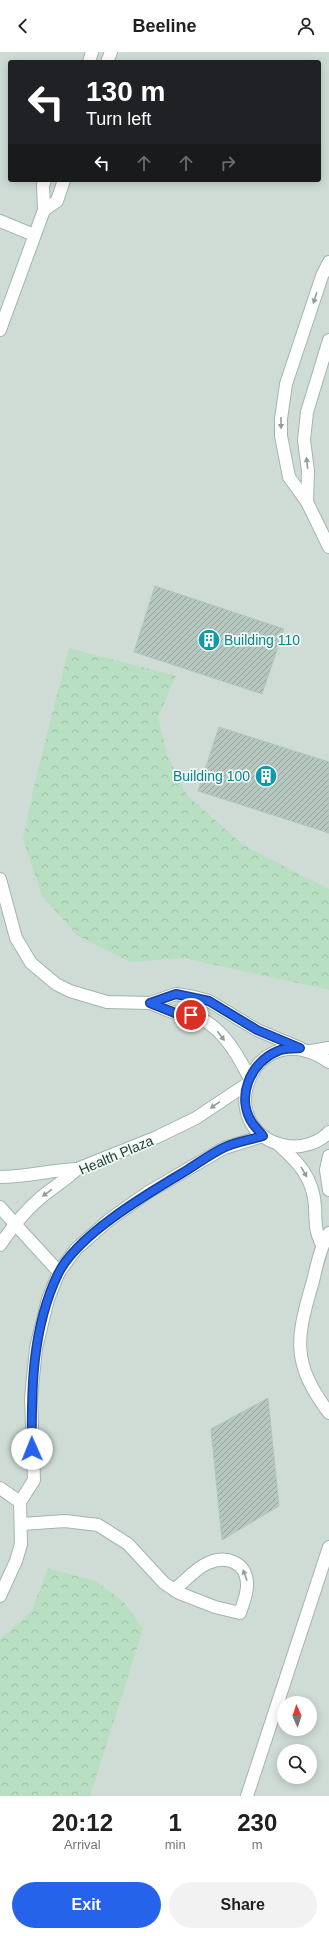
<!DOCTYPE html>
<style>
:root{--surface:#fff;--page:#f2f2f2;--text:#202124;--muted:#757577;--accent:#2563eb}
body{margin:0;font-family:Arial,sans-serif;background:var(--page);color:var(--text);height:100vh;display:flex;flex-direction:column;font-size:15px;white-space:nowrap}
*{box-sizing:border-box;margin:0}
p{font-size:13px;color:var(--muted)}
.icon{flex:none;width:22px;height:22px;fill:none;stroke:currentColor;stroke-width:2;stroke-linecap:round;stroke-linejoin:round}
.map{position:relative;height:1744px;overflow:hidden}
.details{display:flex;flex-direction:column;background:var(--surface);flex:1}
.details>*{flex:none}
.hud{position:absolute;left:8px;top:8px;width:313px;height:122px;border-radius:4px;box-shadow:0 2px 10px #0003;background:#202124;color:#fff;overflow:hidden}
.needle{width:26px;rotate:357deg}
.fabs{position:absolute;left:277px;top:1644px;display:grid;gap:8px}
.fabs a{display:grid;place-items:center;width:40px;height:40px;border-radius:50%;background:var(--surface);box-shadow:0 2px 10px #0003;font-size:20px}
.pin{position:absolute;display:grid;place-items:center;width:34px;height:34px;color:#fff;margin:-17px;border:2px solid #fff;border-radius:50%;box-shadow:0 1px 4px #0007}
.me{position:absolute;width:44px;margin:-22px;rotate:359deg;stroke-linejoin:round;filter:drop-shadow(0 0 3px #0008)}
.turn{display:flex;align-items:center;gap:14px;height:84px;padding:0 12px;font-size:18px}
.turn .icon{width:52px;height:52px;stroke-width:2.5}
.turn b{display:block;font-size:28px;line-height:34px}
.lanes{display:flex;align-items:center;height:38px;padding:0 12px;background:#0003;justify-content:center;gap:20px;direction:ltr}
.lanes .off{opacity:.35}
.eta{display:flex;justify-content:space-evenly;align-items:center;height:68px;text-align:center}
.eta b{font-size:24px;font-weight:800;line-height:28px}
.cta{display:flex;gap:8px;margin-top:auto;padding:8px 12px}
.cta a{flex:1;height:46px;border-radius:24px;background:var(--accent);color:#fff;font-size:16px;font-weight:800;line-height:46px;text-align:center}
.cta a+a{background:var(--page);color:var(--text)}
header{display:flex;justify-content:space-between;align-items:center;height:52px;padding:0 12px;background:var(--surface);font-size:18px;font-weight:800}
.map>svg:first-child{display:block}
.built{fill:#cfdcd6;fill-rule:evenodd}
.forest{fill:url(#forest-crowns)}
.building{fill:url(#building-hatch);stroke:#b3c6be}
.lines{fill:none;stroke-linecap:round;stroke-linejoin:round}
.lane-casing{stroke:#a3b4ae;stroke-width:14}
.secondary-casing{stroke:#9fb9af;stroke-width:14}
.lane{stroke:#fff;stroke-width:12}
.secondary{stroke:#fff;stroke-width:12}
.oneway{fill:#909e9a}
.route-casing{stroke:#184099;stroke-width:10}
.route{stroke:#2563eb;stroke-width:7}
.labels{text-anchor:middle;dominant-baseline:central;stroke-width:3.5;stroke-linejoin:round;paint-order:stroke}
.culture-label{font-size:14px;fill:#0d838f;stroke:#f2f9f5;text-anchor:start}
.street-label{font-size:14px;fill:#203e35;stroke:#f2f9f5}
</style>
<header><svg class="icon" aria-label="back" viewBox="0 0 24 24"><path d="M15 5l-7 7 7 7"/></svg>Beeline<svg class="icon" aria-label="person" viewBox="0 0 24 24"><circle cx="12" cy="8" r="4"/><path d="M4 21q1-7 8-7t8 7"/></svg></header>
<div class="map">
<svg width="329" height="1744" viewBox="0 0 329 1744">
<defs>
<pattern id="forest-crowns" width="20" height="18" patternUnits="userSpaceOnUse"><rect width="20" height="18" fill="#b9dfc2"/><path d="M2 6a3 3 0 1 1 6 0M12 15a3 3 0 1 1 6 0" fill="none" stroke="#9fc0a7"/></pattern>
<pattern id="building-hatch" width="6" height="6" patternUnits="userSpaceOnUse"><rect width="6" height="6" fill="#b6c7c0"/><path d="M-1 1l2-2M0 6l6-6M5 7l2-2" fill="none" stroke="#94a39d"/></pattern>
</defs>
<rect width="100%" height="100%" fill="#e1ece7"/>
<!-- built -->
<path class="built" d="M0 0H329V1744H0ZM10 10H319V128H10ZM284 1651H310V1677H284ZM284 1699H310V1725H284Z"/>
<!-- forest -->
<g class="forest">
<polygon points="69,596 176,624 158,665 168,705 187,743 243,793 329,837 329,938 184,906 130,910 78,884 42,844 23,787 36,725"/>
<polygon points="48,1516 95,1529 124,1550 143,1577 90,1744 0,1744 0,1587 31,1560"/>
</g>
<!-- building -->
<g class="building">
<polygon points="155,534 284,577 262,642 134,600"/>
<polygon points="219,675 329,710 329,781 198,739"/>
<polygon points="268,1346 279,1454 222,1488 211,1377"/>
</g>
<g class="lines">
<!-- lane casing -->
<g class="lane-casing">
<g id="lane">
<polyline points="89,10 92,0"/>
<polyline points="107,10 111,0"/>
<polyline points="44,158 57,149 64,128"/>
<polyline points="0,169 34,183"/>
<polyline points="329,210 322,224 286,332 281,367 281,384 289,425 307,450 329,495"/>
<polyline points="0,278 44,158 43,133 45,128"/>
<polyline points="307,450 308,419 304,388 307,360 329,288"/>
<polyline points="0,827 16,886 31,911 56,932 70,939 107,950 150,951 176,942 194,945 209,949 257,978 300,996"/>
<path d="M150 951C158 954 167 959 176 961 181 962 186 962 191 963 219 970 237 1001 249 1025"/>
<polyline points="311,999 329,996"/>
<path d="M329 1010C252 957 208 1080 287 1094 302 1096 319 1091 329 1080"/>
<path d="M278 1092C298 1110 313 1125 315 1154 316 1171 314 1176 322 1193"/>
<polyline points="329,1104 326,1118 329,1138"/>
<polyline points="15,1172 59,1220"/>
<path d="M329 1181C320 1196 317 1213 313 1229 296 1287 291 1310 329 1361"/>
<path d="M0 1193C11 1177 23 1161 38 1148 50 1137 65 1129 77 1117L157 1085 196 1066 247 1032"/>
<polyline points="0,1436 20,1450"/>
<path d="M22 1472 65 1469 98 1473 128 1492 164 1531 179 1541 215 1555 240 1561C243 1551 248 1541 247 1531 246 1510 226 1503 208 1511 196 1516 185 1529 174 1538"/>
<polyline points="0,1544 16,1509 21,1492 20,1450 34,1428 31,1346 36,1296 48,1247 59,1220 76,1197 109,1168 147,1141 224,1096 263,1084"/>
<polyline points="247,1744 329,1495"/>
</g>
</g>
<!-- secondary casing -->
<g class="secondary-casing">
<g id="secondary">
<path d="M0 1125C27 1125 50 1118 77 1117"/>
<polyline points="0,1155 15,1172"/>
</g>
</g>
<!-- lane -->
<use href="#lane" class="lane"/>
<!-- secondary -->
<use href="#secondary" class="secondary"/>
</g>
<!-- one-way arrows -->
<defs><path id="oneway-solid" d="M-6-.8H1V-3.2L6.5 0L1 3.2V.8H-6Z"/></defs>
<g class="oneway">
<use href="#oneway-solid" transform="translate(315 246) rotate(108)"/>
<use href="#oneway-solid" transform="translate(281 371) rotate(90)"/>
<use href="#oneway-solid" transform="translate(307 411) rotate(-97)"/>
<use href="#oneway-solid" transform="translate(221 984) rotate(53)"/>
<use href="#oneway-solid" transform="translate(215 1053) rotate(145)"/>
<use href="#oneway-solid" transform="translate(304 1120) rotate(60)"/>
<use href="#oneway-solid" transform="translate(47 1141) rotate(144)"/>
<use href="#oneway-solid" transform="translate(245 1523) rotate(-110)"/>
</g>
<g class="lines">
<!-- route casing -->
<g class="route-casing">
<path id="route" d="M32 1397C31 1338 32 1276 58 1222 77 1183 147 1142 184 1120 197 1112 209 1103 223 1096 235 1090 250 1088 263 1084 260 1080 256 1076 253 1072 235 1046 250 1010 278 999 284 996 293 997 300 996L257 978 209 949 176 942 150 951 175 961 191 963"/>
</g>
<!-- route -->
<use href="#route" class="route"/>
</g>
<!-- icons -->
<defs>
<g id="building-disc" transform="scale(1.15)"><circle r="9.5" fill="#0f9aa8" stroke="#f2f9f5"/><path d="M-4-6H4V6H1V3H-1V6H-4ZM-2.5-4.3h1.7v1.8h-1.7ZM.8-4.3h1.7v1.8H.8ZM-2.5-1h1.7V.8h-1.7ZM.8-1h1.7V.8H.8Z" fill="#fff"/></g>
</defs>
<g fill-rule="evenodd">
<use href="#building-disc" x="209" y="588"/>
<use href="#building-disc" x="266" y="724"/>
</g>
<g class="labels">
<!-- culture labels -->
<g class="culture-label">
<text x="224" y="588">Building 110</text>
<text x="250" y="724" text-anchor="end">Building 100</text>
</g>
<!-- street labels -->
<g class="street-label">
<text transform="translate(116 1103) rotate(-23)">Health Plaza</text>
</g>
</g>
</svg>
<div class="fabs">
<a><svg class="needle" viewBox="-14 -14 28 28"><path d="M0-13l5 13h-10z" fill="#e53935"/><path d="M0 13l5-13h-10z" fill="#757577"/></svg></a>
<a><svg class="icon" aria-label="search" viewBox="0 0 24 24"><circle cx="10" cy="10" r="6"/><path d="M15 15l6 6"/></svg></a>
</div>
<div class="pin" style="left:191px;top:963px;background:#d93025"><svg class="icon" aria-label="arrive" viewBox="0 0 24 24"><path d="M6 21V4h12l-3 4 3 4H6"/></svg></div>
<svg class="me" style="left:32px;top:1397px" viewBox="-20 -20 40 40"><circle r="19" fill="#fff"/><path d="M0-13L10 11 0 6-10 11z" fill="#2563eb"/></svg>
<div class="hud">
<div class="turn"><svg class="icon" aria-label="left" viewBox="0 0 24 24"><path d="M17 20v-9H6M10 6l-5 5 5 5"/></svg><div><b>130 m</b>Turn left</div></div>
<div class="lanes"><svg class="icon" aria-label="left" viewBox="0 0 24 24"><path d="M17 20v-9H6M10 6l-5 5 5 5"/></svg><svg class="icon off" aria-label="ahead" viewBox="0 0 24 24"><path d="M12 20V5M6 11l6-6 6 6"/></svg><svg class="icon off" aria-label="ahead" viewBox="0 0 24 24"><path d="M12 20V5M6 11l6-6 6 6"/></svg><svg class="icon off" aria-label="right" viewBox="0 0 24 24"><path d="M7 20v-9h11M14 6l5 5-5 5"/></svg></div>
</div>
</div>
<section class="details">
<div class="eta">
<div><b>20:12</b><p>Arrival</p></div>
<div><b>1</b><p>min</p></div>
<div><b>230</b><p>m</p></div>
</div>
<div class="cta"><a>Exit</a><a>Share</a></div>
</section>
